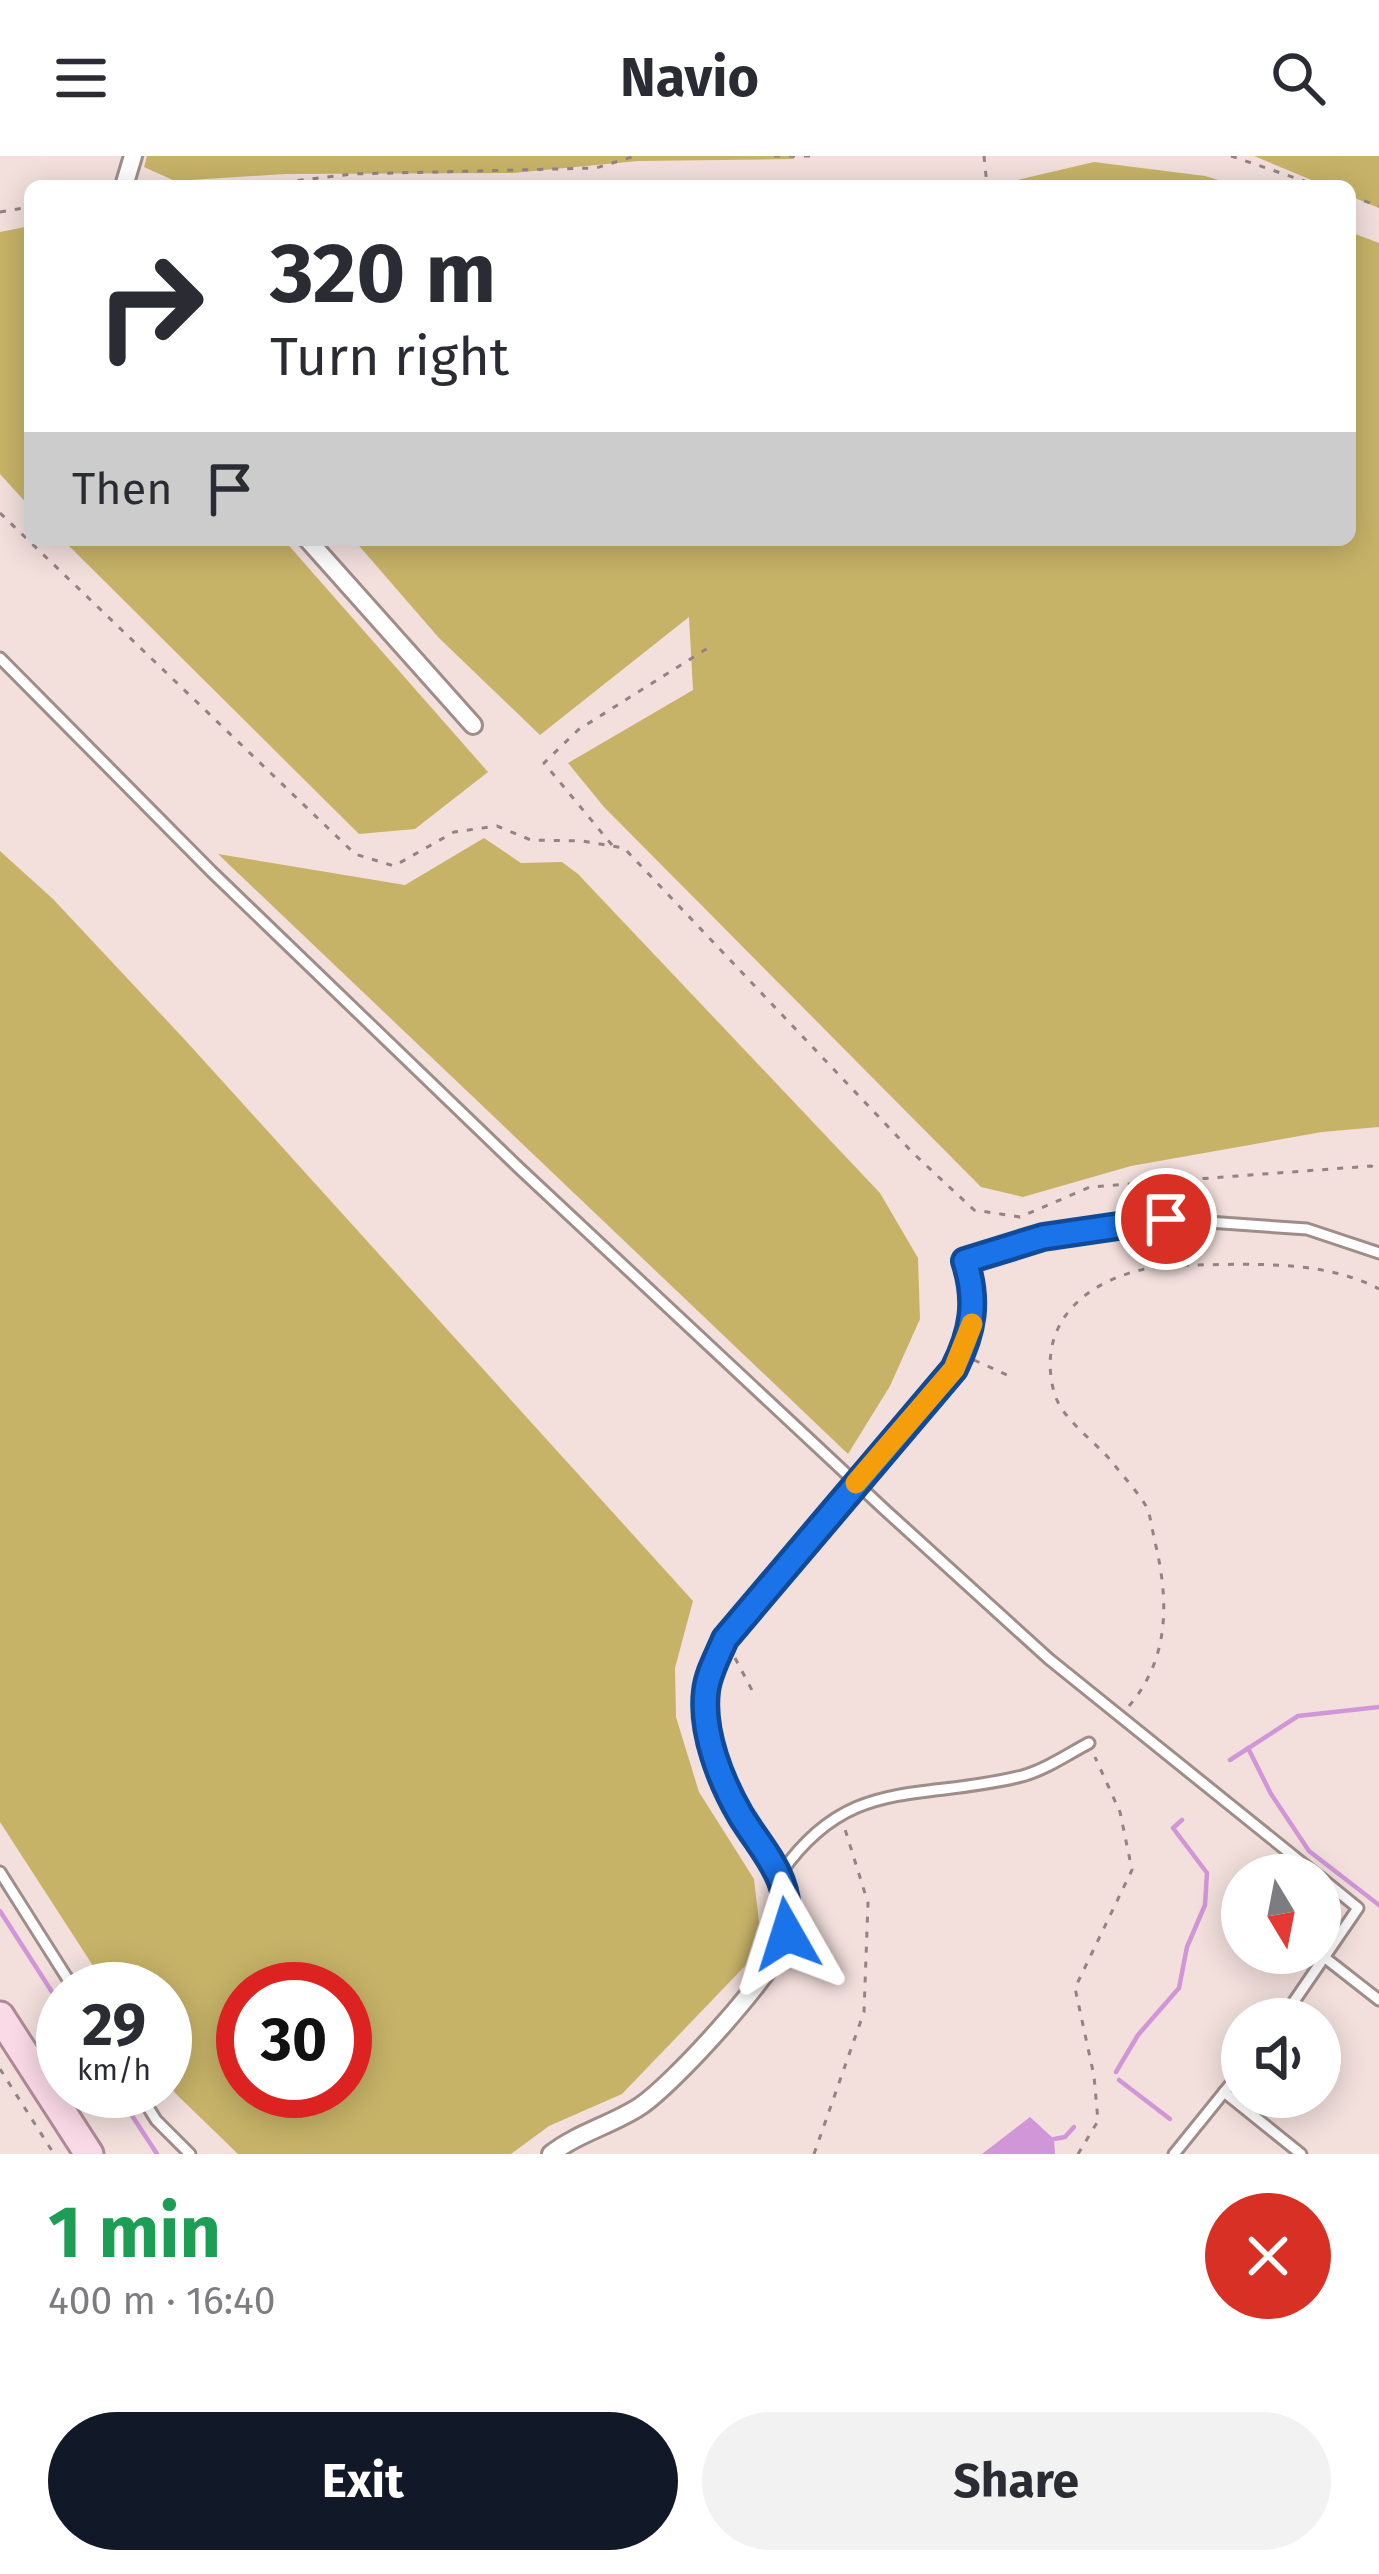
<!DOCTYPE html>
<meta charset="utf-8">
<style>
:root{--surface:#fff;--page:#f2f2f3;--text:#2b2b33;--muted:#7c7c81;--accent:#111827}
body{margin:0;font-family:"Fira Sans",sans-serif;background:var(--page);color:var(--text);height:100vh;display:flex;flex-direction:column;font-size:45px;white-space:nowrap}
*{box-sizing:border-box;margin:0}
p{font-size:39px;color:var(--muted)}
.icon{flex:none;width:66px;height:66px;fill:none;stroke:currentColor;stroke-width:2;stroke-linecap:round;stroke-linejoin:round}
.map{position:relative;height:1998px;overflow:hidden}
.details{display:flex;flex-direction:column;background:var(--surface);flex:1}
.details>*{flex:none}
.guide{position:absolute;left:24px;top:24px;width:1332px;height:366px;border-radius:18px;box-shadow:0 6px 30px #0003;background:#fff;color:var(--text);overflow:hidden}
.needle{width:78px;rotate:170deg}
.controls{position:absolute;left:1221px;top:1698px;display:grid;gap:24px}
.controls a{display:grid;place-items:center;width:120px;height:120px;border-radius:50%;background:var(--surface);box-shadow:0 6px 30px #0003;font-size:60px}
.speed{position:absolute;left:36px;top:1806px;display:flex;gap:24px;font-size:60px;font-weight:700;text-align:center}
.speed>*{display:grid;place-content:center;width:156px;height:156px;border-radius:50%;background:var(--surface);box-shadow:0 6px 30px #0003;line-height:1}
.speed small{font-size:30px;font-weight:400}
.speed .limit{border:18px solid #d22;background:#fff;color:#111}
.pin{position:absolute;display:grid;place-items:center;width:102px;height:102px;color:#fff;margin:-51px;border:6px solid #fff;border-radius:50%;box-shadow:0 3px 12px #0007}
.me{position:absolute;width:132px;margin:-66px;rotate:354deg;stroke-linejoin:round;filter:drop-shadow(0 0 9px #0008)}
.turn{display:flex;align-items:center;gap:42px;height:252px;padding:0 48px;font-size:54px}
.turn .icon{width:156px;height:156px;stroke-width:2.5}
.turn b{display:block;font-size:84px;line-height:102px}
.then{display:flex;align-items:center;height:114px;padding:0 48px;background:#0003;gap:24px;font-size:45px}
.round{display:grid;place-items:center;flex:none;width:126px;height:126px;border-radius:63px;background:var(--page)}
.summary{display:flex;align-items:center;justify-content:space-between;height:204px;padding:0 48px}
h1{font-size:72px;font-weight:700;line-height:90px;color:#1e9e55}
.action{display:flex;gap:24px;margin-top:auto;padding:24px 48px}
.action a{flex:1;height:138px;border-radius:72px;background:var(--accent);color:#fff;font-size:48px;font-weight:700;line-height:138px;text-align:center}
.action a+a{background:var(--page);color:var(--text)}
header{display:flex;justify-content:space-between;align-items:center;height:156px;padding:0 48px;background:var(--surface);font-size:54px;font-weight:700}
.map>svg:first-child{display:block}
.green{fill:#c7b368;fill-rule:evenodd}
.water{fill:#d096d8}
.lines{fill:none;stroke-linecap:round;stroke-linejoin:round}
.stream{stroke:#d096d8;stroke-width:4.5}
.service-casing{stroke:#9f8d8a;stroke-width:15}
.minor-casing{stroke:#9f8d8a;stroke-width:22}
.primary-casing{stroke:#af8a96;stroke-width:33}
.path{stroke:#928482;stroke-width:3;stroke-dasharray:6 9;stroke-linecap:butt}
.service{stroke:#fff;stroke-width:9}
.minor{stroke:#fff;stroke-width:16}
.primary{stroke:#fadae6;stroke-width:27}
.minor-bridge-casing{stroke:#9f8d8a;stroke-width:22;stroke-linecap:butt}
.minor-bridge{stroke:#fff;stroke-width:16}
.route-casing{stroke:#114b97;stroke-width:30}
.route{stroke:#1a73e8;stroke-width:21}
.slow{stroke:#f59e0b;stroke-width:21}
</style>
<header><svg class="icon" aria-label="menu" viewBox="0 0 24 24"><path d="M4 6h16M4 12h16M4 18h16"/></svg>Navio<svg class="icon" aria-label="search" viewBox="0 0 24 24"><circle cx="10" cy="10" r="6"/><path d="M15 15l6 6"/></svg></header>
<div class="map">
<svg width="1379" height="1998" viewBox="0 0 1379 1998">
<rect width="100%" height="100%" fill="#f3e0dd"/>
<!-- green -->
<g class="green">
<polygon points="147,0 794,0 794,3 638,5 513,17 285,18 175,25 144,11"/>
<polygon points="1254,0 1379,0 1379,52 1350,40 1350,30 1326,30"/>
<polygon points="1094,6 1205,20 1238,30 991,30"/>
<polygon points="30,70 30,351 0,318 0,76"/>
<polygon points="1350,76 1379,87 1379,971 1322,976 1131,1010 1023,1041 981,1031 604,651 568,607 693,534 689,461 540,579 439,482 354,384 1350,384"/>
<polygon points="63,384 284,384 488,616 415,673 359,678"/>
<polygon points="484,682 521,707 562,706 578,718 880,1037 918,1102 920,1163 890,1230 848,1298 218,698 405,729"/>
<path d="M0 695 53 743 186 885 693 1445 675 1512 676 1561 699 1636 754 1723 759 1766 745 1810 622 1938 549 1970 511 1998H238L175 1937 165 1922V1833H108L0 1666ZM345 1833V1935H243V1833Z"/>
</g>
<!-- water -->
<polygon class="water" points="1030,1961 1054,1983 1055,1998 982,1998"/>
<g class="lines">
<!-- stream -->
<g class="stream">
<polyline points="1248,1592 1271,1638 1309,1695 1379,1749"/>
<polyline points="1230,1604 1298,1560 1379,1551"/>
<polyline points="0,1755 63,1853"/>
<polyline points="1116,1916 1138,1879 1179,1832 1187,1791 1205,1749 1207,1717 1173,1672 1182,1664"/>
<polyline points="1119,1924 1170,1963"/>
<polyline points="116,1935 157,1998"/>
<polyline points="1054,1983 1065,1981 1074,1971"/>
</g>
<!-- service casing -->
<g class="service-casing">
<g id="service">
<polyline points="0,502 212,716 518,1011 885,1354 1049,1503 1317,1719"/>
<polyline points="965,1104 1043,1081 1165,1063 1307,1073 1379,1097"/>
<polyline points="0,1716 74,1833"/>
<path d="M781 1717C850 1618 920 1646 1022 1620 1045 1614 1068 1598 1089 1587"/>
<polyline points="1324,1801 1379,1844"/>
<polyline points="1282,1863 1358,1752 1320,1721"/>
<polyline points="138,1935 156,1964 190,1998"/>
<polyline points="1224,1936 1301,1998"/>
<polyline points="1174,1998 1242,1914"/>
</g>
</g>
<!-- minor casing -->
<g class="minor-casing">
<g id="minor">
<polyline points="124,30 133,0"/>
<polyline points="308,384 473,569"/>
<path d="M954 1213C973 1174 977 1145 965 1104"/>
<path d="M551 1998C578 1977 611 1969 639 1951 672 1930 777 1815 787 1779 799 1734 767 1698 744 1664 720 1628 697 1568 707 1525 714 1498 731 1476 747 1454"/>
</g>
</g>
<!-- primary casing -->
<g class="primary-casing">
<polyline id="primary" points="0,1860 89,1998"/>
</g>
<!-- path -->
<g class="path">
<polyline points="774,0 818,0"/>
<polyline points="984,0 987,30"/>
<polyline points="1231,0 1319,30"/>
<polyline points="253,30 352,18 596,12 635,0"/>
<polyline points="1350,40 1379,50"/>
<polyline points="0,56 30,51"/>
<polyline points="0,357 355,698 394,710 454,676 497,670 531,684 582,685 624,692 913,997 974,1054 1020,1061 1090,1031 1371,1010 1379,1015"/>
<polyline points="612,689 544,607 578,574 711,490"/>
<polyline points="974,1204 1009,1220"/>
<polyline points="735,1502 754,1538"/>
<path d="M1129 1550C1170 1502 1169 1444 1155 1386 1152 1374 1151 1360 1146 1350 1137 1335 1123 1320 1112 1306 1095 1285 1061 1263 1054 1236 1032 1153 1109 1110 1181 1109 1246 1109 1320 1102 1379 1133"/>
<polyline points="0,1913 54,1998"/>
<polyline points="814,1998 864,1856 868,1747 844,1670"/>
<polyline points="1078,1998 1098,1965 1094,1920 1075,1832 1132,1714 1120,1656 1095,1601"/>
</g>
<!-- service -->
<use href="#service" class="service"/>
<!-- minor -->
<use href="#minor" class="minor"/>
<!-- primary -->
<use href="#primary" class="primary"/>
<!-- minor-bridge casing -->
<g class="minor-bridge-casing">
<polyline id="minor-bridge" points="747,1454 954,1213"/>
</g>
<!-- minor-bridge -->
<use href="#minor-bridge" class="minor-bridge"/>
</g>
<g class="lines">
<!-- route casing -->
<g class="route-casing">
<path id="route" d="M787 1778C792 1722 768 1703 741 1660 721 1626 701 1576 706 1535 708 1517 718 1500 725 1483L954 1213C973 1175 978 1145 965 1105L1043 1081 1166 1063"/>
</g>
<!-- route -->
<use href="#route" class="route"/>
<!-- slow -->
<polyline class="slow" points="856,1327 954,1213 972,1168"/>
</g>
</svg>
<div class="controls">
<a><svg class="needle" viewBox="-14 -14 28 28"><path d="M0-13l5 13h-10z" fill="#e53935"/><path d="M0 13l5-13h-10z" fill="#7c7c81"/></svg></a>
<a><svg class="icon" aria-label="sound" viewBox="0 0 24 24"><path d="M4 9h4l5-4v14l-5-4H4zM17 9q2 3 0 6"/></svg></a>
</div>
<div class="speed"><div>29<small>km/h</small></div><div class="limit">30</div></div>
<div class="pin" style="left:1166px;top:1063px;background:#d93025"><svg class="icon" aria-label="arrive" viewBox="0 0 24 24"><path d="M6 21V4h12l-3 4 3 4H6"/></svg></div>
<svg class="me" style="left:787px;top:1778px" viewBox="-20 -20 40 40"><path d="M0-17L14 15 0 8-14 15z" fill="#1a73e8" stroke="#fff" stroke-width="4"/></svg>
<div class="guide">
<div class="turn"><svg class="icon" aria-label="right" viewBox="0 0 24 24"><path d="M7 20v-9h11M14 6l5 5-5 5"/></svg><div><b>320 m</b>Turn right</div></div>
<div class="then">Then<svg class="icon" aria-label="arrive" viewBox="0 0 24 24"><path d="M6 21V4h12l-3 4 3 4H6"/></svg></div>
</div>
</div>
<section class="details">
<div class="summary"><div><h1>1 min</h1><p>400 m · 16:40</p></div><a class="round" style="background:#d93025;color:#fff"><svg class="icon" aria-label="close" viewBox="0 0 24 24"><path d="M6 6l12 12M18 6L6 18"/></svg></a></div>
<div class="action"><a>Exit</a><a>Share</a></div>
</section>
